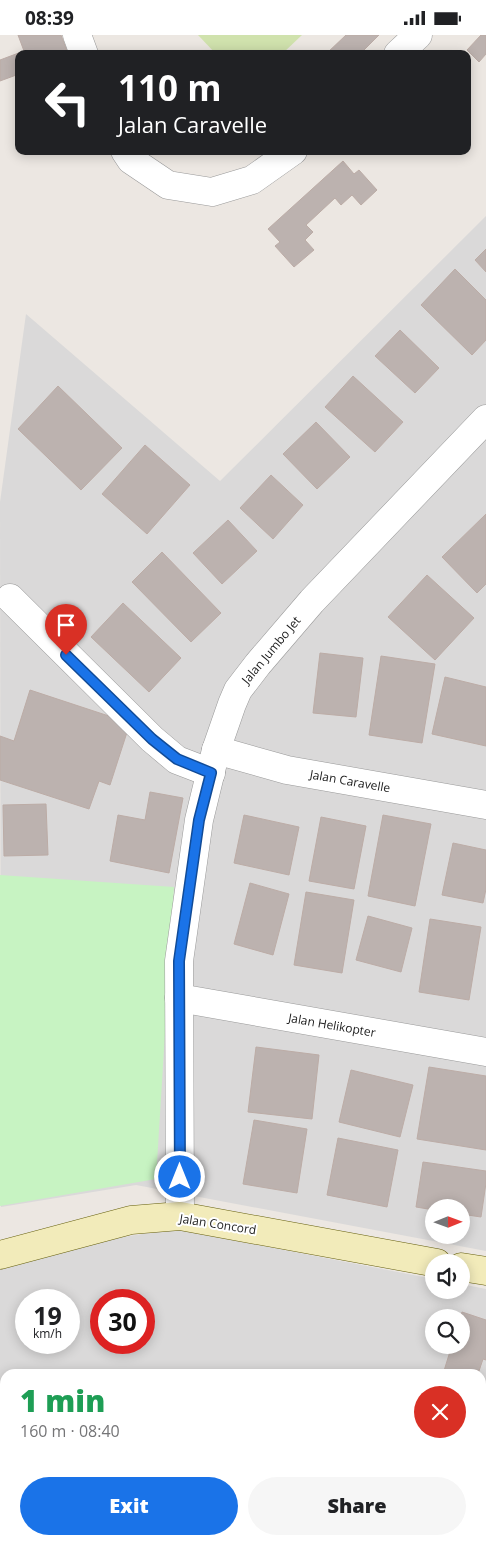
<!DOCTYPE html>
<meta charset="utf-8">
<style>
:root{--surface:#fff;--page:#f6f6f6;--text:#202124;--muted:#757577;--accent:#1a73e8}
body{margin:0;font-family:"Open Sans",sans-serif;background:var(--page);color:var(--text);height:100vh;display:flex;flex-direction:column;font-size:19px;white-space:nowrap}
*{box-sizing:border-box;margin:0}
p{font-size:16px;color:var(--muted)}
.icon{flex:none;width:28px;height:28px;fill:none;stroke:currentColor;stroke-width:2;stroke-linecap:round;stroke-linejoin:round}
.map{position:relative;flex:1;overflow:hidden}
.sheet{position:absolute;left:0px;top:1334px;width:486px;height:176px;display:flex;flex-direction:column;background:var(--surface);border-radius:15px 15px 0 0;box-shadow:0 2px 12px #0003}
.sheet>*{flex:none}
.hud{position:absolute;left:15px;top:15px;width:456px;height:105px;border-radius:10px;box-shadow:0 2px 12px #0003;background:#202124;color:#fff;overflow:hidden}
.needle{width:32px;rotate:89deg}
.controls{position:absolute;left:425px;top:1164px;display:grid;gap:10px}
.controls a{display:grid;place-items:center;width:45px;height:45px;border-radius:50%;background:var(--surface);box-shadow:0 2px 12px #0003;font-size:25px}
.speed{position:absolute;left:15px;top:1254px;display:flex;gap:10px;font-size:25px;font-weight:700;text-align:center}
.speed>*{display:grid;place-content:center;width:65px;height:65px;border-radius:50%;background:var(--surface);box-shadow:0 2px 12px #0003;line-height:1}
.speed small{font-size:12px;font-weight:400}
.speed .limit{border:8px solid #d22;background:#fff;color:#111}
.pin{position:absolute;display:grid;place-items:center;width:42px;height:42px;color:#fff;margin:-51px -21px;border-radius:50% 50% 50% 0;rotate:-45deg;box-shadow:0 0 5px #0007}
.pin .icon{rotate:45deg}
.me{position:absolute;width:55px;margin:-28px;rotate:0deg;stroke-linejoin:round;filter:drop-shadow(0 0 4px #0008)}
.turn{display:flex;align-items:center;gap:18px;height:105px;padding:0 20px;font-size:22px}
.turn .icon{width:65px;height:65px;stroke-width:2.5}
.turn b{display:block;font-size:35px;line-height:42px}
.round{display:grid;place-items:center;flex:none;width:52px;height:52px;border-radius:26px;background:var(--page)}
.head{display:flex;align-items:center;justify-content:space-between;height:85px;padding:0 20px}
h1{font-size:30px;font-weight:800;line-height:38px;color:#1e9e55}
.primary-button{display:flex;gap:10px;margin-top:auto;padding:10px 20px}
.primary-button a{flex:1;height:58px;border-radius:30px;background:var(--accent);color:#fff;font-size:20px;font-weight:800;line-height:58px;text-align:center}
.primary-button a+a{background:var(--page);color:var(--text)}
.status{display:flex;justify-content:space-between;align-items:center;height:35px;padding:0 25px;background:var(--surface);direction:ltr}
.status svg{height:14px;fill:currentColor}
.map>svg:first-child{display:block}
.residential{fill:#dad9d9;fill-rule:evenodd}
.grass{fill:#d0e2ad}
.park{fill:#c7f3c2}
.building{fill:#bcb2af;stroke:#bcaca6}
.lines{fill:none;stroke-linecap:round;stroke-linejoin:round}
.street-casing{stroke:#999;stroke-width:29}
.secondary-casing{stroke:#66600f;stroke-width:29}
.street{stroke:#fff;stroke-width:28}
.secondary{stroke:#f2ebba;stroke-width:28}
.route-casing{stroke:#114b97;stroke-width:12}
.route{stroke:#1a73e8;stroke-width:9}
.labels{text-anchor:middle;dominant-baseline:central;stroke-width:4;stroke-linejoin:round;paint-order:stroke}
.street-label{font-size:12px;fill:#1c1c1c;stroke:#fff}
</style>
<div class="status"><b>08:39</b><svg viewBox="0 0 49 12"><path d="M0 12V9h3v3zM5 12V6h3v6zM10 12V3h3v9zM15 12V0h3v12zM26 1h20v11H26zM47 4h2v5h-2z"/></svg></div>
<div class="map">
<svg width="486" height="1509" viewBox="0 0 486 1509">
<rect width="100%" height="100%" fill="#ece7e2"/>
<!-- residential -->
<g class="residential">
<path d="M486 181V1216L136 1150 1 1172 0 467 26 279 220 446ZM434 1172H461V1200H434Z"/>
<path d="M175 1194 434 1244V1255H461V1249L486 1254V1509H0V1221ZM26 1265H69V1308H26ZM101 1265H144V1308H101ZM434 1282H461V1310H434ZM5 1339H481V1505H5Z"/>
</g>
<!-- grass -->
<polygon class="grass" points="198,0 302,0 282,19 216,19"/>
<!-- park -->
<polygon class="park" points="0,840 174,852 156,1144 0,1171"/>
<!-- building -->
<g class="building">
<polygon points="18,0 61,0 68,19 19,19 19,39 0,46 0,25 24,16"/>
<polygon points="346,0 379,0 360,19 326,19"/>
<polygon points="481,0 486,0 486,19 479,27 467,15"/>
<polygon points="343,126 354,139 359,135 377,155 361,170 352,160 341,170 335,163 306,190 313,197 305,205 314,215 294,232 275,211 280,207 268,194"/>
<polygon points="486,214 486,237 475,225"/>
<polygon points="455,234 486,265 486,305 472,320 421,270"/>
<polygon points="400,295 439,333 415,358 375,321"/>
<polygon points="353,341 403,387 375,417 325,372"/>
<polygon points="58,351 122,413 81,455 18,394"/>
<polygon points="316,387 350,422 317,454 283,419"/>
<polygon points="145,410 190,450 147,499 102,459"/>
<polygon points="271,440 303,470 273,504 240,473"/>
<polygon points="486,479 486,549 477,558 442,522"/>
<polygon points="228,485 257,516 222,549 193,518"/>
<polygon points="162,517 221,578 191,607 132,547"/>
<polygon points="427,540 474,583 435,625 388,582"/>
<polygon points="123,568 181,623 149,657 91,602"/>
<polygon points="320,618 363,623 356,682 313,678"/>
<polygon points="381,621 435,629 422,708 369,700"/>
<polygon points="445,642 486,652 486,711 432,699"/>
<polygon points="30,655 130,688 110,750 99,746 89,774 0,745 0,701 14,706"/>
<polygon points="150,757 183,763 169,838 110,826 118,780 145,785"/>
<polygon points="46,769 48,820 4,821 3,770"/>
<polygon points="244,780 299,792 289,840 234,828"/>
<polygon points="383,780 431,789 415,871 368,861"/>
<polygon points="321,782 366,791 354,854 309,846"/>
<polygon points="453,808 486,815 486,854 483,868 442,860"/>
<polygon points="250,848 289,859 273,920 234,909"/>
<polygon points="306,857 354,865 342,938 294,930"/>
<polygon points="368,881 412,893 401,937 356,925"/>
<polygon points="430,884 481,892 469,965 419,957"/>
<polygon points="256,1012 319,1020 312,1084 248,1077"/>
<polygon points="429,1032 486,1041 486,1115 417,1104"/>
<polygon points="351,1035 413,1050 400,1102 339,1087"/>
<polygon points="254,1085 307,1094 297,1158 243,1149"/>
<polygon points="338,1103 398,1115 387,1172 327,1160"/>
<polygon points="423,1127 486,1136 486,1148 481,1182 461,1179 461,1172 434,1172 434,1175 416,1172"/>
<polygon points="462,1277 486,1285 486,1325 483,1324 478,1339 443,1339 452,1310 461,1310 460,1282"/>
<polygon points="0,1457 5,1463 5,1505 36,1505 39,1509 0,1509"/>
</g>
<g class="lines">
<!-- street casing -->
<g class="street-casing">
<g id="street">
<polyline points="77,0 84,19"/>
<polyline points="398,19 418,0"/>
<polyline points="125,116 131,125 168,150 212,157 252,145 293,116"/>
<polyline points="10,563 152,704 177,725 211,738"/>
<polyline points="216,715 287,735 486,770"/>
<polyline points="179,963 486,1017"/>
<polyline points="180,1181 179,926 199,785 216,715 232,669 238,655 258,629 312,566 486,384"/>
</g>
</g>
<!-- secondary casing -->
<g class="secondary-casing">
<g id="secondary">
<polyline points="0,1220 131,1185 180,1181 437,1228"/>
<polyline points="461,1232 486,1236"/>
</g>
</g>
<!-- street -->
<use href="#street" class="street"/>
<!-- secondary -->
<use href="#secondary" class="secondary"/>
</g>
<g class="lines">
<!-- route casing -->
<g class="route-casing">
<polyline id="route" points="66,620 152,704 177,724 211,738 199,785 179,926 180,1142"/>
</g>
<!-- route -->
<use href="#route" class="route"/>
</g>
<g class="labels">
<!-- street labels -->
<g class="street-label">
<text transform="translate(271 615) rotate(-50)">Jalan Jumbo Jet</text>
<text transform="translate(350 746) rotate(10)">Jalan Caravelle</text>
<text transform="translate(332 990) rotate(10)">Jalan Helikopter</text>
<text transform="translate(218 1189) rotate(9)">Jalan Concord</text>
</g>
</g>
</svg>
<div class="controls">
<a><svg class="needle" viewBox="-14 -14 28 28"><path d="M0-13l5 13h-10z" fill="#e53935"/><path d="M0 13l5-13h-10z" fill="#757577"/></svg></a>
<a><svg class="icon" aria-label="sound" viewBox="0 0 24 24"><path d="M4 9h4l5-4v14l-5-4H4zM17 9q2 3 0 6"/></svg></a>
<a><svg class="icon" aria-label="search" viewBox="0 0 24 24"><circle cx="10" cy="10" r="6"/><path d="M15 15l6 6"/></svg></a>
</div>
<div class="speed"><div>19<small>km/h</small></div><div class="limit">30</div></div>
<div class="pin" style="left:66px;top:620px;background:#d93025"><svg class="icon" aria-label="arrive" viewBox="0 0 24 24"><path d="M6 21V4h12l-3 4 3 4H6"/></svg></div>
<svg class="me" style="left:180px;top:1142px" viewBox="-20 -20 40 40"><circle r="17" fill="#1a73e8" stroke="#fff" stroke-width="3"/><path d="M0-11L8 9 0 5-8 9z" fill="#fff"/></svg>
<div class="hud">
<div class="turn"><svg class="icon" aria-label="left" viewBox="0 0 24 24"><path d="M17 20v-9H6M10 6l-5 5 5 5"/></svg><div><b>110 m</b>Jalan Caravelle</div></div>
</div>
<section class="sheet">
<div class="head"><div><h1>1 min</h1><p>160 m · 08:40</p></div><a class="round" style="background:#d93025;color:#fff"><svg class="icon" aria-label="close" viewBox="0 0 24 24"><path d="M6 6l12 12M18 6L6 18"/></svg></a></div>
<div class="primary-button"><a>Exit</a><a>Share</a></div>
</section>
</div>
